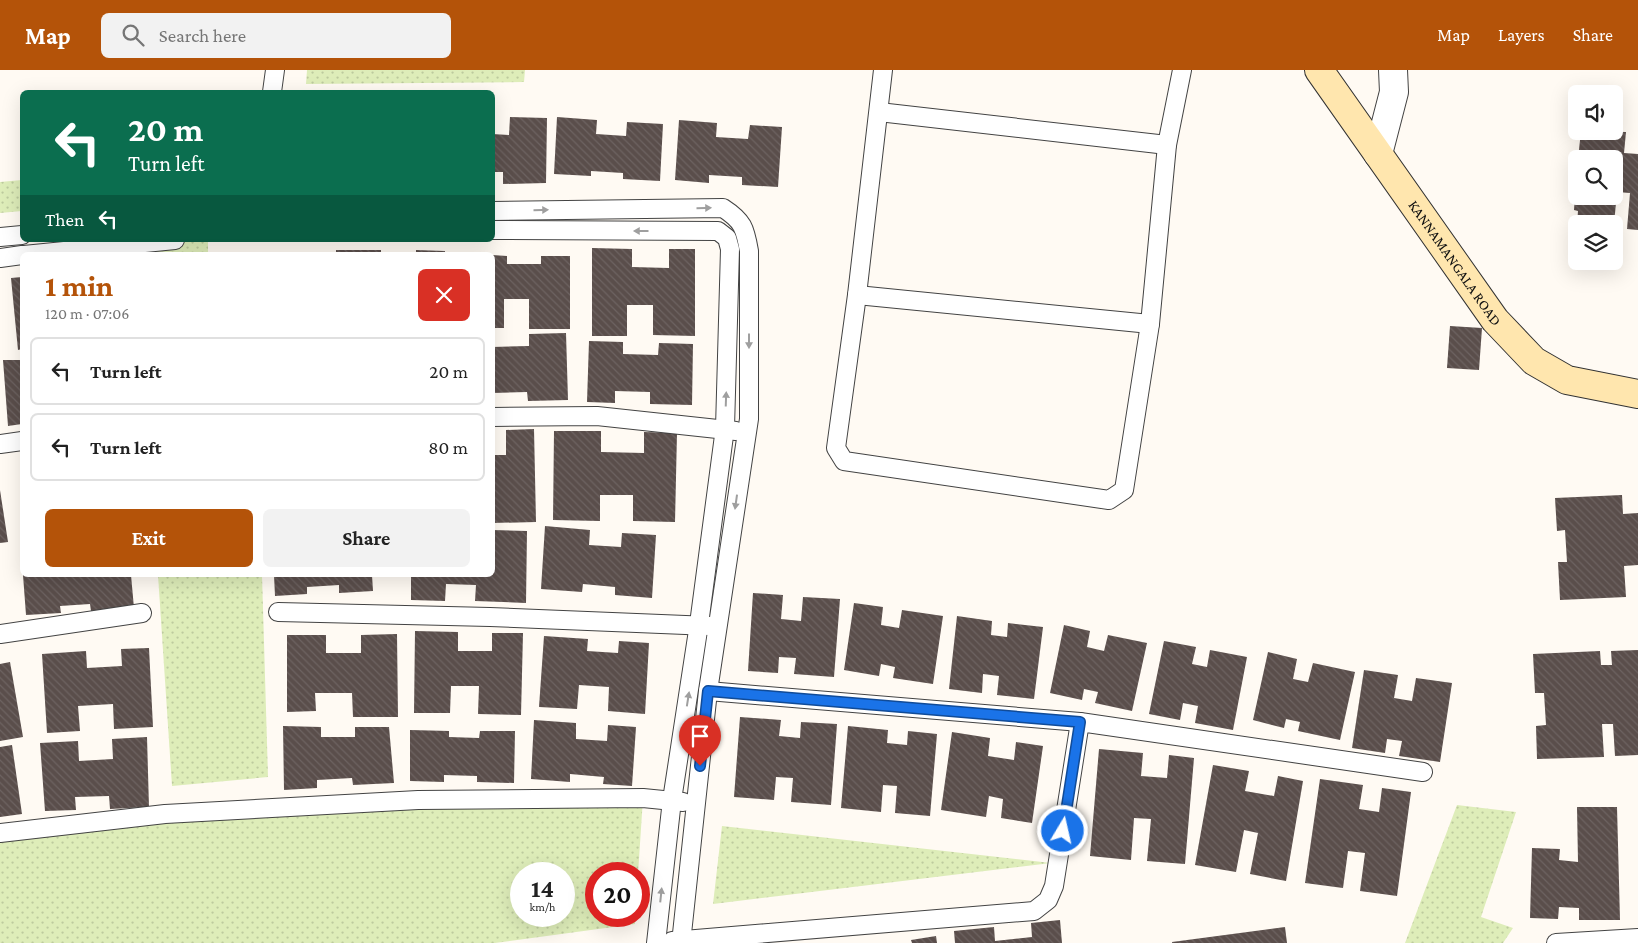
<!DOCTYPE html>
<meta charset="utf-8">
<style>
:root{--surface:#fff;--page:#f2f2f2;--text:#222;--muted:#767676;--line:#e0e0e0;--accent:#b45309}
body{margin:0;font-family:"Crimson Pro",serif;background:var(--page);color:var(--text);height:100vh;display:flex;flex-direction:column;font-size:19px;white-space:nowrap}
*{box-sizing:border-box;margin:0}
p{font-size:16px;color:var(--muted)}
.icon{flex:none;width:28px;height:28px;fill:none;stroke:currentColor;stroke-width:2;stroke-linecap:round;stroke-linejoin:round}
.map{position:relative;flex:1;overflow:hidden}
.drawer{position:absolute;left:20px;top:182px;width:475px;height:325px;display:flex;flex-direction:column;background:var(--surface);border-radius:8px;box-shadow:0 5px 20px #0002}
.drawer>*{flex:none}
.guide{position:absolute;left:20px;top:20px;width:475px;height:152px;border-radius:8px;box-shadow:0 5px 20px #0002;background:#0b6e4f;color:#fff;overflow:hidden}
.buttons{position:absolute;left:1568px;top:15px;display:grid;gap:10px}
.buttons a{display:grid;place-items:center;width:55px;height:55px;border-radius:8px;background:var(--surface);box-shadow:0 5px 20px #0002;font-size:25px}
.speed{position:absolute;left:510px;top:792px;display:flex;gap:10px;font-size:25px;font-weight:700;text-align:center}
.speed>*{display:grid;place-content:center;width:65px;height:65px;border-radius:50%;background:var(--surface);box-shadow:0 5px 20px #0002;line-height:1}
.speed small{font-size:12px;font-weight:400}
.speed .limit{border:8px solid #d22;background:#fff;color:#111}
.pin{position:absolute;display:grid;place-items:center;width:42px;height:42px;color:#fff;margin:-51px -21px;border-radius:50% 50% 50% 0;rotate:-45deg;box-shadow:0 0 5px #0007}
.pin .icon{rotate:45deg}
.me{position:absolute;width:55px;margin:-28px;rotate:9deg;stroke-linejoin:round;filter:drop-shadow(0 0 4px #0008)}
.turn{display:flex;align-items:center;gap:18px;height:105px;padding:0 25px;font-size:22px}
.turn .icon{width:65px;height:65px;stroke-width:2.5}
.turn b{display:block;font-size:35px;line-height:42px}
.then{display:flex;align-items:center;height:48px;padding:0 25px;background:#0003;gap:10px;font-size:19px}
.round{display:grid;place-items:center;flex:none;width:52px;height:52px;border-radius:8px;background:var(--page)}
.overview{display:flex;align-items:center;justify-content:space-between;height:85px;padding:0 25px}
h1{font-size:30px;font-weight:700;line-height:38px;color:var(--accent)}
.primary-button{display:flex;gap:10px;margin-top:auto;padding:10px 25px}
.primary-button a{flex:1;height:58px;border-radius:8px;background:var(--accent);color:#fff;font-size:20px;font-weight:700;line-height:58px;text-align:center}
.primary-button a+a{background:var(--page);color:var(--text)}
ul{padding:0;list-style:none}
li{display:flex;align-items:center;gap:15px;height:68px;margin:0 10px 8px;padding:0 15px;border:2px solid var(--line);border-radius:8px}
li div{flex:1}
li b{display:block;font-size:19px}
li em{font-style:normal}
header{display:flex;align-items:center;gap:30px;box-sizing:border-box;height:70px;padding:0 25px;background:var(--accent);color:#fff}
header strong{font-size:24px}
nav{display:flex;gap:28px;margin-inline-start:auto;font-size:18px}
.search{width:350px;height:45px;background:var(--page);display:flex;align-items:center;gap:12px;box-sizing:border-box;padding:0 18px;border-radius:8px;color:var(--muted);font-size:19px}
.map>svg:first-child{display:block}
.park{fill:url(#park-dots);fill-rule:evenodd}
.building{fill:url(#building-back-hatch)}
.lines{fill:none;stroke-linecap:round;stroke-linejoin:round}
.service-casing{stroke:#434343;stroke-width:20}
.minor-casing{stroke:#434343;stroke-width:30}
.secondary-casing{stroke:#323232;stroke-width:30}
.service{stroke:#fff;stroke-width:18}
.minor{stroke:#fff;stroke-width:28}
.secondary{stroke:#ffe6ae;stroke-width:28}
.oneway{fill:#9f9f9f}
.route-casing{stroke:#114b97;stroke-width:12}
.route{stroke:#1a73e8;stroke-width:9}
.labels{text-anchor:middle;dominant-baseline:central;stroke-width:5;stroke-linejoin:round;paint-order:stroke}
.street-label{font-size:15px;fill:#101010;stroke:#fff}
</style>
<header>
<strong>Map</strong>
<div class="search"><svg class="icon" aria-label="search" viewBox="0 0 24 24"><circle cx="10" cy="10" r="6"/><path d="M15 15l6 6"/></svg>Search here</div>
<nav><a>Map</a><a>Layers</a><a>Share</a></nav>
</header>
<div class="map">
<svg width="1638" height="873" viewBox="0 0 1638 873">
<defs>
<pattern id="park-dots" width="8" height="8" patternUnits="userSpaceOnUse" patternTransform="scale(1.25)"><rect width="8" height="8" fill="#deedb9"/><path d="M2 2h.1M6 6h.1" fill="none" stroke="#bdca9e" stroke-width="1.8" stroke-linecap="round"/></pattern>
<pattern id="building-back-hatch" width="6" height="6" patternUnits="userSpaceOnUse" patternTransform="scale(1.25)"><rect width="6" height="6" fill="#5a4e4b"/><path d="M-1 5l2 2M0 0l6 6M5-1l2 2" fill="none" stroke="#6d6361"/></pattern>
</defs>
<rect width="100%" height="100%" fill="#fffaf3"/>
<!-- park -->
<g class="park">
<polygon points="307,0 525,0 524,12 306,14"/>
<polygon points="22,110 22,141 0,143 0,112"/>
<polygon points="175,170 208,170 208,185 137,185 136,173"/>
<polygon points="158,505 262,505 268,707 172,716"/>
<path d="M643 728 638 804H596V846H635V854L495 873H0V772L165 744ZM521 804H564V846H521Z"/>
<polygon points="1457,735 1516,742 1481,847 1513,858 1503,873 1405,873"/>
<polygon points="722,756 1051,793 713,834"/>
</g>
<!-- building -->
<g class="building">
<polygon points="510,47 547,48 546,113 503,114 503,102 492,102 492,64 509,65"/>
<polygon points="557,47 597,50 596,64 626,66 627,52 663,54 660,111 623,109 623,103 591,101 591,106 554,104"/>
<polygon points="679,50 717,53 716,67 748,69 750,55 782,57 778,117 742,115 742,107 709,105 709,113 675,110"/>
<polygon points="1581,61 1626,62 1624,83 1638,84 1638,160 1627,159 1630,123 1617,122 1614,154 1577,154 1578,141 1574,140 1575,126 1614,126 1614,89 1578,89"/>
<polygon points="592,178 632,179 632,197 669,198 669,179 695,179 695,266 653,265 653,235 627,235 627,266 592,266"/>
<rect x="336" y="180" width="45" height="5"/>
<polygon points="416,180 445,181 445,185 416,185"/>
<polygon points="216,182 255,183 255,185 216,185"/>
<polygon points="492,185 507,186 507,194 541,194 541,186 570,186 570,259 529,259 529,229 504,229 504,258 492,258"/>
<polygon points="22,207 22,279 18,280 11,208"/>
<polygon points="1450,256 1482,258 1479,300 1447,298"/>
<polygon points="566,263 568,330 528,331 527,322 492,323 492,277 529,276 529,264"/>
<polygon points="589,271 623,272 623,284 658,285 659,273 693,274 692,335 650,334 650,322 615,321 615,333 587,332"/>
<polygon points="3,290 22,290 22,354 8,356"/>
<polygon points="534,359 536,452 492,453 492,385 506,385 506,360"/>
<polygon points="554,361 601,361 601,382 644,383 644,362 677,363 675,452 633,451 633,425 600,425 600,451 553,450"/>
<polygon points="0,420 8,472 0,473"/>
<polygon points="1622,425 1623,444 1638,443 1638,495 1624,496 1626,527 1560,530 1558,492 1567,492 1565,460 1557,461 1555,428"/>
<polygon points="545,456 590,460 589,475 621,477 622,463 656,465 652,528 615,525 615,517 583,514 582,522 541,519"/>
<polygon points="492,460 527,461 526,533 475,531 476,515 446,514 445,531 411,530 411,505 492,505"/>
<polygon points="23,505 131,505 134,538 91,541 90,534 60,536 61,543 26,545"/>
<polygon points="274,505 372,505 373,521 339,523 339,515 307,517 307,524 275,526"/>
<polygon points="753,523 783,525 781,549 801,551 803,527 840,529 834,607 794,604 796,588 779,587 778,603 748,601"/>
<polygon points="854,533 883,537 881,555 899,558 902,540 943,546 933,614 893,608 895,597 881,594 879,606 844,600"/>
<polygon points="957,546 992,551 991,565 1007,567 1008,553 1043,557 1034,629 997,625 999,606 983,604 982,623 949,619"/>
<polygon points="1064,555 1090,561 1087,577 1104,581 1108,565 1147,573 1132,641 1095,633 1098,622 1084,619 1082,630 1050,623"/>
<polygon points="415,561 458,562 458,581 492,581 492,563 523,563 521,645 478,644 479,616 451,616 450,643 414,643"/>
<polygon points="397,564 398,647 353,647 352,623 315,623 316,641 287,642 287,565 326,565 326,583 361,583 361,565"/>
<polygon points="544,566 588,569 587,581 618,583 619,571 649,573 645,644 608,641 609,617 579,615 577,639 539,637"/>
<polygon points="1164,571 1196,577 1192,594 1207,597 1210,580 1247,587 1233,660 1195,653 1198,636 1183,633 1180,650 1149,644"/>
<polygon points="149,578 153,657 114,659 113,634 78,636 80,661 47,663 42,584 86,581 87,598 122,596 121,579"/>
<polygon points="1638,580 1638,685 1615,686 1613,654 1602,654 1604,687 1537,689 1536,656 1546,655 1544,623 1535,623 1533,584 1600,581 1601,595 1612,595 1611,581"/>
<polygon points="1268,582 1297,589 1293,609 1308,612 1313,593 1355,602 1340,670 1298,661 1300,652 1286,649 1284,658 1253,650"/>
<polygon points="10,592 23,667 0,671 0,594"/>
<polygon points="1364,600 1398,605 1394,628 1412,631 1416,608 1452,613 1440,692 1399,686 1402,671 1387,669 1385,683 1352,678"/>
<polygon points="740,647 781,650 779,666 800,668 801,652 837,654 831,735 791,732 793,708 776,707 774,730 734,727"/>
<polygon points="534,650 576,653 576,669 607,671 608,655 636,657 632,716 603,714 604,707 570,704 570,712 531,709"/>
<polygon points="283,656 321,657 321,667 355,667 355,657 389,657 394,713 353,715 352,708 317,710 317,718 284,720"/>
<polygon points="848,656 888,660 887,673 907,675 908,661 937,664 930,746 895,743 897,716 883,715 881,742 841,738"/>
<polygon points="410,660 449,661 449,667 479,668 480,661 515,661 514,713 477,712 477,706 444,705 444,712 410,711"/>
<polygon points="952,662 990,668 988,686 1014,690 1016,672 1043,676 1032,753 1001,748 1003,729 989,726 986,747 941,740"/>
<polygon points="147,667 149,737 110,739 109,726 75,727 76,740 45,741 40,673 78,671 79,691 113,689 112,669"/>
<polygon points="12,675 22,744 0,747 0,677"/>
<polygon points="1099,679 1143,683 1141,706 1167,708 1169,685 1194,688 1185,794 1147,791 1151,749 1134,748 1131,790 1090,786"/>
<polygon points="1213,695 1249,701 1245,721 1274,726 1278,706 1303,711 1286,811 1250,804 1258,763 1244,760 1236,802 1195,795"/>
<polygon points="1320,709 1363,715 1359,739 1379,742 1382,718 1411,722 1397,826 1360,821 1365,783 1348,781 1343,818 1305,813"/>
<polygon points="1577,737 1617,737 1620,850 1579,850 1579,838 1559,837 1558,849 1530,848 1532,778 1560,779 1559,790 1578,792"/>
<polygon points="1060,850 1062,873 955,873 954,861 994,857 995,871 1032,867 1031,853"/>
<polygon points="1285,857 1287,873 1172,873 1172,872"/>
<polygon points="936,866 937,873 912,873 911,870"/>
</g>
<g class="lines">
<!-- service casing -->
<g class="service-casing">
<g id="service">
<polyline points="883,0 857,225 836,378 844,391 1109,430 1124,420 1150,254 1167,75 1182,0"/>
<polyline points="272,22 275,0"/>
<polyline points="879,42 1167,75"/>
<path d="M492 141 723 138C743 151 745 158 749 181V349L708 621 681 873"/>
<polyline points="492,160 718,161 727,168 730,179 725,358 699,554 672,730 656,873"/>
<polyline points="0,167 22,165"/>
<polyline points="24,185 175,170"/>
<polyline points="0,188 22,185"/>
<polyline points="857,225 1150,254"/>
<polyline points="492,347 597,346 736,361"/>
<polyline points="0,374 22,371"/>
<polyline points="278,542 490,547 710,556"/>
<polyline points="0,564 142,543"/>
<polyline points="708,621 1080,652"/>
<polyline points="0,763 165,744 418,730 643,728 683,732"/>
<polyline points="672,871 1034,841 1048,830 1054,816 1080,652 1423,702"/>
<polyline points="1556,873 1638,868"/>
</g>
</g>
<!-- minor casing -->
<g class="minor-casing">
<polyline id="minor" points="1378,84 1394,22 1393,0"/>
</g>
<!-- secondary casing -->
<g class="secondary-casing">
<g id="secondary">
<path id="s1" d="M1319 0 1495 250 1534 291 1567 310 1638 324"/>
</g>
</g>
<!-- service -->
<use href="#service" class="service"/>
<!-- minor -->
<use href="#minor" class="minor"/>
<!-- secondary -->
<use href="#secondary" class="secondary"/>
</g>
<!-- one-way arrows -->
<defs><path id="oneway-solid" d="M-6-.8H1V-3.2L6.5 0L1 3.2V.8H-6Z" transform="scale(1.25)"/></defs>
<g class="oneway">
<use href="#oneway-solid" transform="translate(704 138) rotate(-1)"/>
<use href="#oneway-solid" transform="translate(541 140) rotate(-1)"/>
<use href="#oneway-solid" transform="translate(641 161) rotate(-180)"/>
<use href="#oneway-solid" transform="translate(749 271) rotate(90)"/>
<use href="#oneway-solid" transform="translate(726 329) rotate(-88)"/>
<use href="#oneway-solid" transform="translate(736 432) rotate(98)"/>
<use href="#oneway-solid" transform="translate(688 629) rotate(-81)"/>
<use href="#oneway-solid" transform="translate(661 825) rotate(-84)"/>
</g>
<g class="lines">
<!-- route casing -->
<g class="route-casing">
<polyline id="route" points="700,696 708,621 1080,652 1063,761"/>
</g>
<!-- route -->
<use href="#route" class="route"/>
</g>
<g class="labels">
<!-- street labels -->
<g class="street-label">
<text stroke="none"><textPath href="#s1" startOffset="236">KANNAMANGALA ROAD</textPath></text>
</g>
</g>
</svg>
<div class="buttons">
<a><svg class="icon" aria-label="sound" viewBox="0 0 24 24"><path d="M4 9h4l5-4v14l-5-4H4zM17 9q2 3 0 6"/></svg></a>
<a><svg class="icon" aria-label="search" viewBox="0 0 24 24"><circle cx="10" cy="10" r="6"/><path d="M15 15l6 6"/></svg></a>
<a><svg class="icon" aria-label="layers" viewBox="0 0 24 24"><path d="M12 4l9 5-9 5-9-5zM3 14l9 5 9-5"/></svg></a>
</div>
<div class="speed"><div>14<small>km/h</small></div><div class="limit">20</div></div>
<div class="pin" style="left:700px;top:696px;background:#d93025"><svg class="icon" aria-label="arrive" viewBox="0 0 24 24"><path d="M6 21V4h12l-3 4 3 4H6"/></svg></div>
<svg class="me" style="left:1063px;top:761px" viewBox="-20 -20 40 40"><circle r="17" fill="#1a73e8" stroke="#fff" stroke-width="3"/><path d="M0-11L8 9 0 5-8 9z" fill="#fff"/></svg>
<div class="guide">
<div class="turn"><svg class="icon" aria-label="left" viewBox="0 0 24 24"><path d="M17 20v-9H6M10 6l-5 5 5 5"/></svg><div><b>20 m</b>Turn left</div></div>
<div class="then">Then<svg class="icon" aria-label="left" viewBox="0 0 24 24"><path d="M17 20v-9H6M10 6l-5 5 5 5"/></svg></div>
</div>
<section class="drawer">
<div class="overview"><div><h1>1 min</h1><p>120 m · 07:06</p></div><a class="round" style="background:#d93025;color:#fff"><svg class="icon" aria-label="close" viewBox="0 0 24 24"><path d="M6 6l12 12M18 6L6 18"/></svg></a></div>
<ul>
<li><svg class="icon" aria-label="left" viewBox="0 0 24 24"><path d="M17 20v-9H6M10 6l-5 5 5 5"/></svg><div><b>Turn left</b></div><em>20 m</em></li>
<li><svg class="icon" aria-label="left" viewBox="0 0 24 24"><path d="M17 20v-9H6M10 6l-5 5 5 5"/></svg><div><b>Turn left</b></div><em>80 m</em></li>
</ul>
<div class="primary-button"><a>Exit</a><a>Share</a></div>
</section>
</div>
